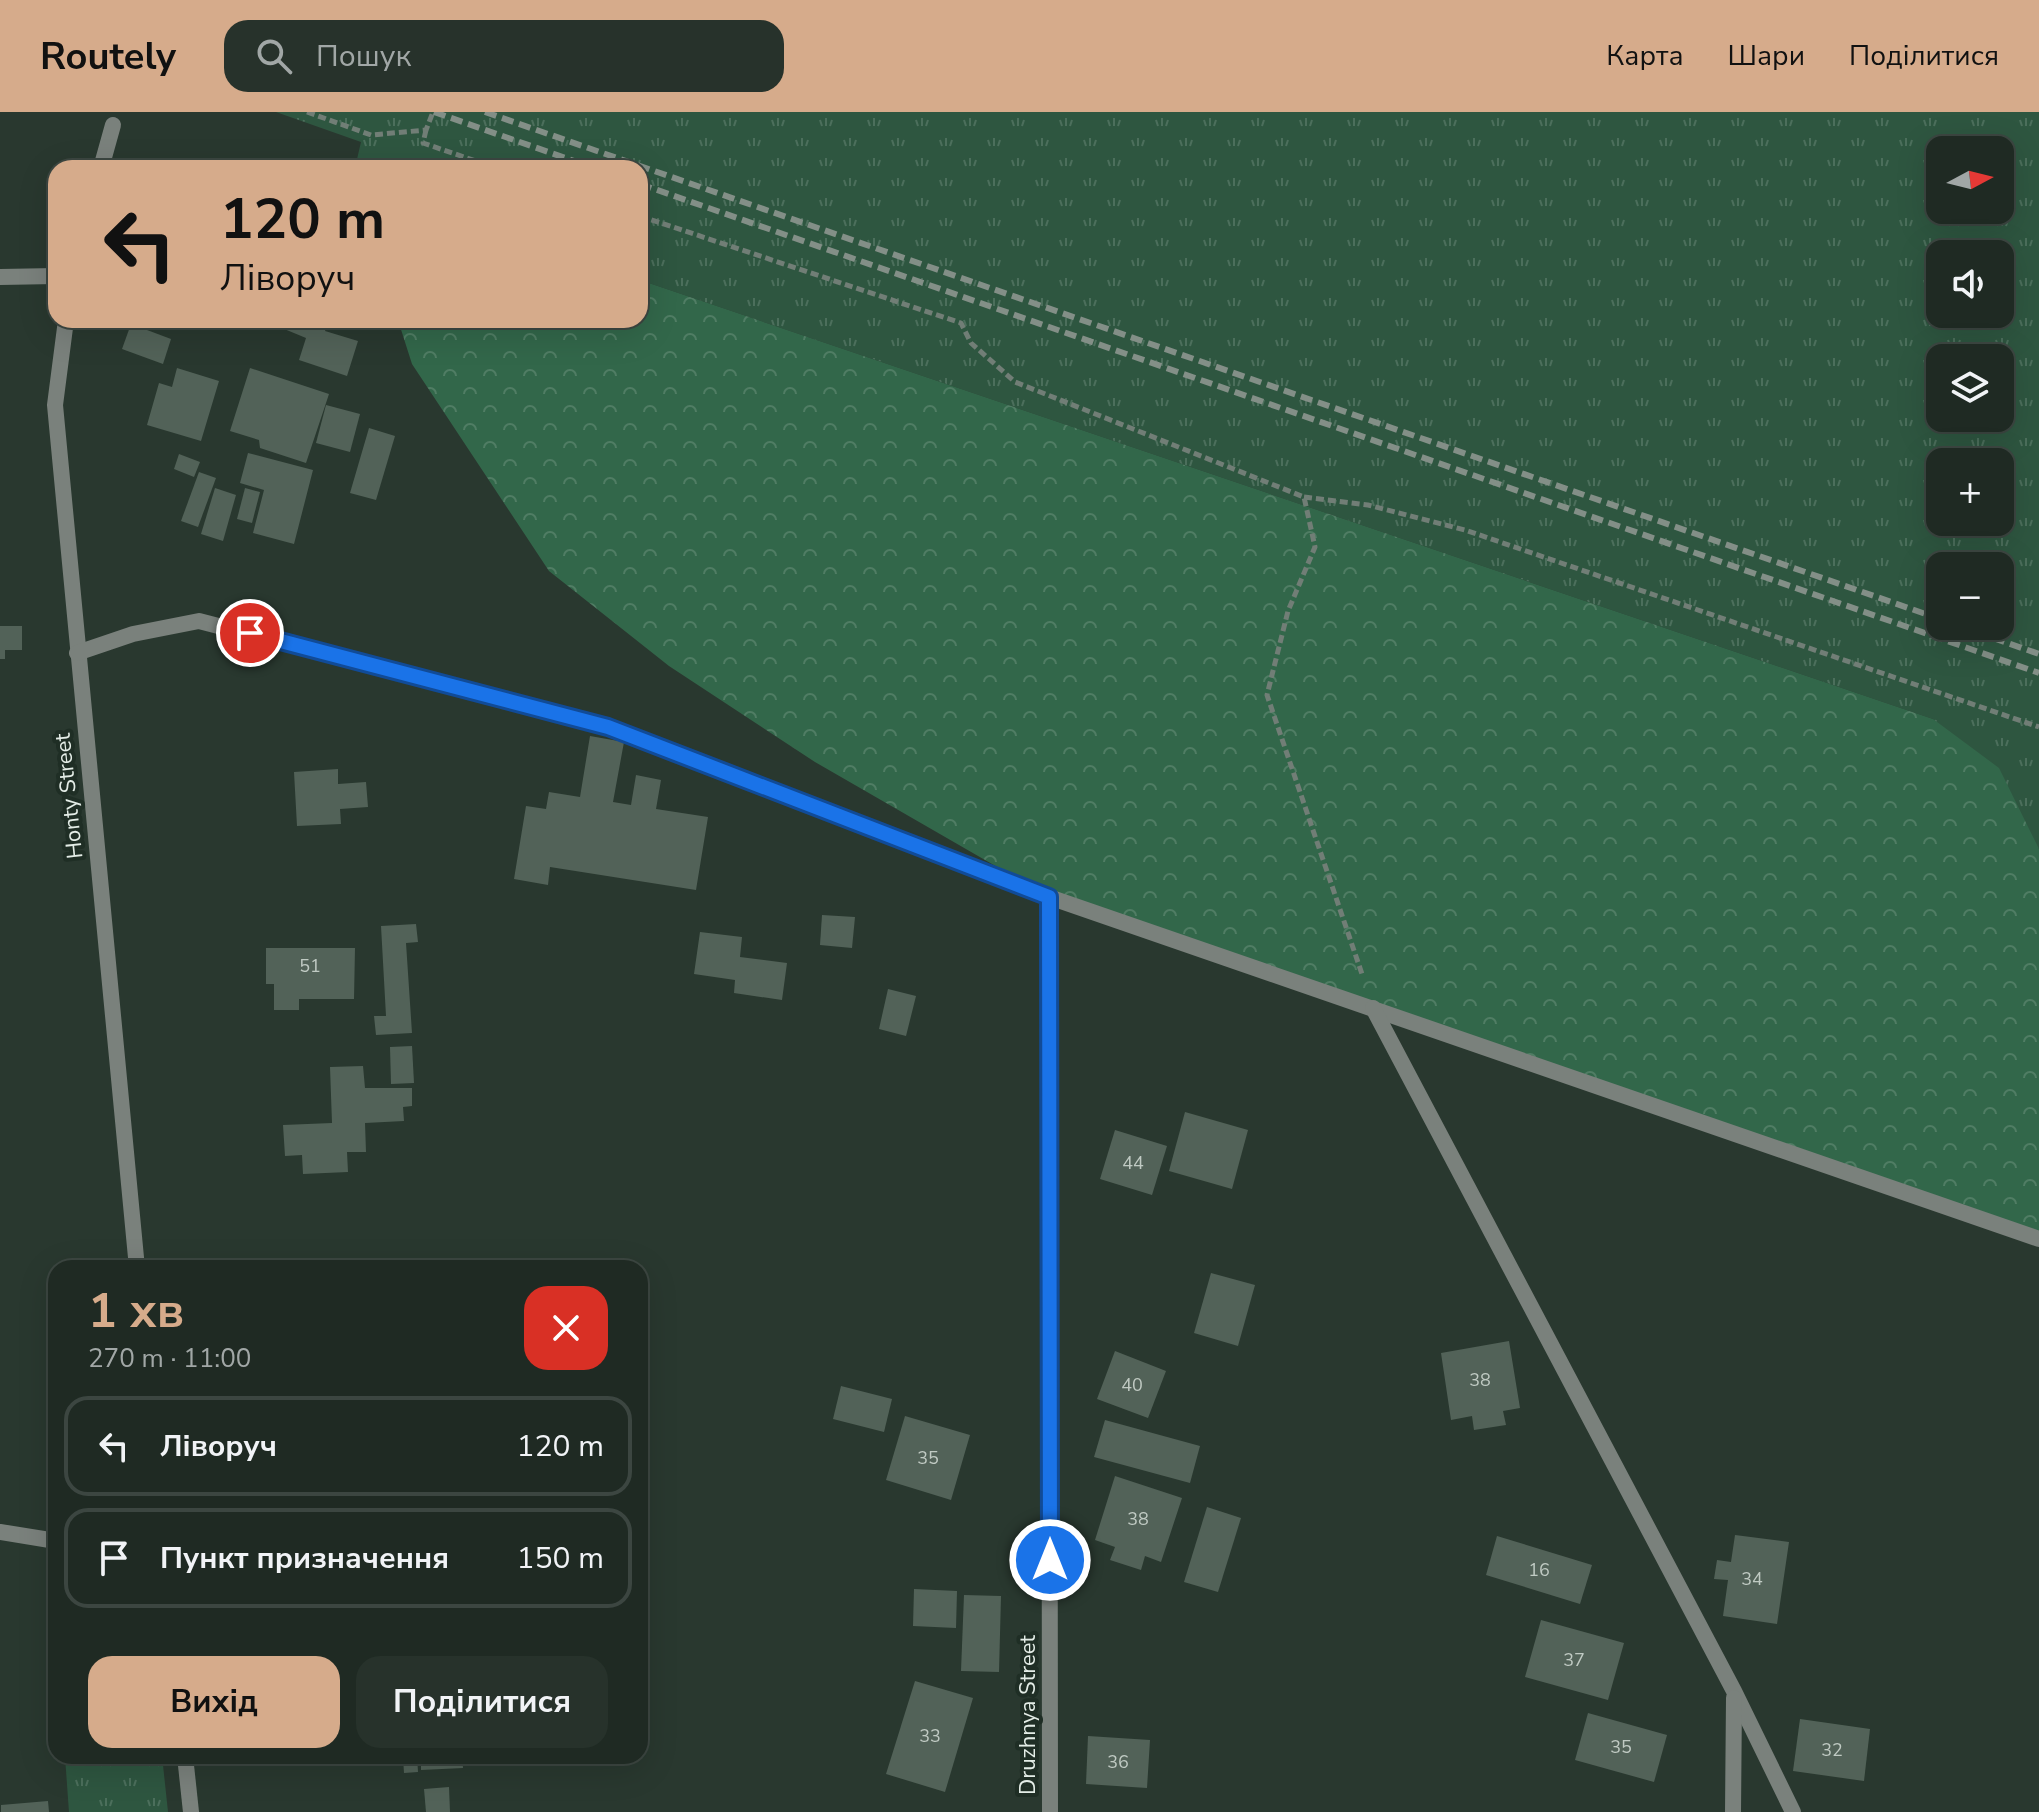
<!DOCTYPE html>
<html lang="uk">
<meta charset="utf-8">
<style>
:root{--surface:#1f2a23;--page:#27322b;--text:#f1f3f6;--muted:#a1a7a6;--line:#3c4641;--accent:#d6ab8b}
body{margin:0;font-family:"Nunito Sans",sans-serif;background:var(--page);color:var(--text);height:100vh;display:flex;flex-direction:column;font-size:30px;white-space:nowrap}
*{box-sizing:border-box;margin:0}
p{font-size:26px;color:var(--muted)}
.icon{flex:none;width:44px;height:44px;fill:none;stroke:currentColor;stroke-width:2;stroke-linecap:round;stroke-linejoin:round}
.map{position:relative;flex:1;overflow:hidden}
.panel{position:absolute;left:48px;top:1148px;width:600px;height:504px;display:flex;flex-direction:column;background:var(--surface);border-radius:24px;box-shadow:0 8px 32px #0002,0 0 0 2px var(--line)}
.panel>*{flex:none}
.guide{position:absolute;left:48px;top:48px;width:600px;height:168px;border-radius:24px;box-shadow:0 8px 32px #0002,0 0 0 2px var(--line);background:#d6ab8b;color:#111;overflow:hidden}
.needle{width:52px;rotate:83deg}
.buttons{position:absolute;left:1926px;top:24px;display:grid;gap:16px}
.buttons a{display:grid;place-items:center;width:88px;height:88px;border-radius:16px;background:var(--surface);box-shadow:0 8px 32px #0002,0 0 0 2px var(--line);font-size:40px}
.pin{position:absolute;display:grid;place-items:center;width:68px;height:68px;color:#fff;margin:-34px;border:4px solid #fff;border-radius:50%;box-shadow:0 2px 8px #0007}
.me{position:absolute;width:88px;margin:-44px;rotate:0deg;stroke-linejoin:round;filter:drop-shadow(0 0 6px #0008)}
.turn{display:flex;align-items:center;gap:28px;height:168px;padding:0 40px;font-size:36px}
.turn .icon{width:104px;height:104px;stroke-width:2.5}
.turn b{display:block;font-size:56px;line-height:68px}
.round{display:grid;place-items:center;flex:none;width:84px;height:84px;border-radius:24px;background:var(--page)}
.summary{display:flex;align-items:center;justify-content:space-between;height:136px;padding:0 40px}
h1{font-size:48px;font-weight:700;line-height:60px;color:var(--accent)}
.cta{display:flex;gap:16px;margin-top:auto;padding:16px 40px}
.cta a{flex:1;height:92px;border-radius:24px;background:var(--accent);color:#111;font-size:32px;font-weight:700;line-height:92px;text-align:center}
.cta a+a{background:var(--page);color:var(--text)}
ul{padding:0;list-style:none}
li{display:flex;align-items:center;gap:24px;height:100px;margin:0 16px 12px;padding:0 24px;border:4px solid var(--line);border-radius:24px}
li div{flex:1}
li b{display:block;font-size:30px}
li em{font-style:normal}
header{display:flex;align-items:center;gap:48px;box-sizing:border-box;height:112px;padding:0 40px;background:var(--accent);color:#111}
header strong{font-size:38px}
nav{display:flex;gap:44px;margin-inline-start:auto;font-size:28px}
.search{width:560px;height:72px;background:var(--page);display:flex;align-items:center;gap:20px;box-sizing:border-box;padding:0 28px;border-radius:24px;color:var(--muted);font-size:30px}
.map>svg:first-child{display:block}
.grass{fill:url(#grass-tufts);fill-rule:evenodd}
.forest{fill:url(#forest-crowns)}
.building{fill:#526258}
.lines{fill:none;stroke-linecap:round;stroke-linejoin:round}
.path{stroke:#717e76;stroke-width:5;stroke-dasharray:8 4;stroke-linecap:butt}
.street{stroke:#7a817c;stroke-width:16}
.rail{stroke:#838f87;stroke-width:6;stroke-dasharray:12 6;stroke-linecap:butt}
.route-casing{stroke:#114b97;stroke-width:20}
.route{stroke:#1a73e8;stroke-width:14}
.labels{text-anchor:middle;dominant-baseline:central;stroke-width:8;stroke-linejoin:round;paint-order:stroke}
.number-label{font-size:18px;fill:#c0cac3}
.street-label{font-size:22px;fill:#e4ede7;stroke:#1f2e25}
</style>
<header>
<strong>Routely</strong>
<div class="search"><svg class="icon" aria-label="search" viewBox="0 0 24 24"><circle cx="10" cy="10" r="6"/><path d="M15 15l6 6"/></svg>Пошук</div>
<nav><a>Карта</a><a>Шари</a><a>Поділитися</a></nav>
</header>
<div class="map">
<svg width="2039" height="1700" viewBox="0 0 2039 1700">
<defs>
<pattern id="grass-tufts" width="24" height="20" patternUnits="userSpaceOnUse" patternTransform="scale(2)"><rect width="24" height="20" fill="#2e5640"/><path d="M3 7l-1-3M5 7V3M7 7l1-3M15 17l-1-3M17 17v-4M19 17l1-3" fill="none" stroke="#4c6f5c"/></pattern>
<pattern id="forest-crowns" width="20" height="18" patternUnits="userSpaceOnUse" patternTransform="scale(2)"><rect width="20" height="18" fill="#32674a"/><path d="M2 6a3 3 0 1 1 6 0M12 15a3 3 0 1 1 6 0" fill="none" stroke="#507d64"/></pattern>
</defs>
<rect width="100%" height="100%" fill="#29382f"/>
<!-- grass -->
<g class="grass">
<path d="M276 0H2039V737L1933 607 640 168V56H355L361 30ZM1940 38H2000V98H1940ZM1940 142H2000V202H1940ZM1940 246H2000V306H1940ZM1940 350H2000V410H1940ZM1940 454H2000V514H1940Z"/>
<polygon points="65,1644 162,1644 168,1700 69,1700"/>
</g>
<!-- forest -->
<polygon class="forest" points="640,168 1933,607 1999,656 2039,737 2039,1127 1049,785 815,650 669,554 549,459 412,252 398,208 640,208"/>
<!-- building -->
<g class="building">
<polygon points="279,208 329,208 325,219 358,229 347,264 299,248 306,226 277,214"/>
<polygon points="131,212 171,227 163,252 122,237"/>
<polygon points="177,256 219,269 201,329 147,313 159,271 172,275"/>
<polygon points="250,256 329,282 306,351 260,336 259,328 230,319"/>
<polygon points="326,293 360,302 350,340 316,331"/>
<polygon points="369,316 395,324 376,388 350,381"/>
<polygon points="248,341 313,358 294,432 253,421 264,378 240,371"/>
<polygon points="179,342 200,350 194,365 174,357"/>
<polygon points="199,360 216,366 198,415 181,409"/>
<polygon points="215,376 236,383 223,429 201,422"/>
<polygon points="245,376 260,380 252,411 237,407"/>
<polygon points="0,514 22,514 22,538 5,538 5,547 0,547"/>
<polygon points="590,624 624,630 613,690 631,693 636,663 661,668 656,697 708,705 696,778 550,755 548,773 514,767 526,694 546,697 549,680 580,685"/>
<polygon points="338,657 338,672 366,670 368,695 340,697 341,712 297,714 294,660"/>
<polygon points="822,803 855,805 852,836 820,833"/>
<polygon points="416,812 418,830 406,831 412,921 376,923 374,904 386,904 381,814"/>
<polygon points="700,820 742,825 740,845 787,851 782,888 734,881 735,868 694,862"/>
<polygon points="266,836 355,836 354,887 299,887 299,898 274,898 274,872 266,872"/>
<polygon points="888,877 916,884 906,924 879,917"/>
<polygon points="412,934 414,971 391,972 390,935"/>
<polygon points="363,954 365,976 412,976 412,994 403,995 404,1009 365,1011 366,1040 347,1040 348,1060 303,1062 302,1043 285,1044 283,1013 332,1011 330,955"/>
<polygon points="1185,1000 1248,1018 1232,1077 1169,1059"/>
<polygon points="1115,1018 1167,1034 1152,1083 1100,1067"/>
<polygon points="1211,1161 1255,1173 1238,1234 1194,1221"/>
<polygon points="1509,1229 1520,1296 1503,1299 1506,1313 1474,1318 1472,1304 1451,1308 1441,1241"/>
<polygon points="1115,1239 1166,1259 1148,1306 1097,1287"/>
<polygon points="841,1274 892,1287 884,1320 833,1307"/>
<polygon points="905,1304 970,1323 951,1388 886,1368"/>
<polygon points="1105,1308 1200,1334 1190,1371 1094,1345"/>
<polygon points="1115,1364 1182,1386 1161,1450 1145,1444 1141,1458 1110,1448 1115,1435 1095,1428"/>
<polygon points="1207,1395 1241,1406 1218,1480 1184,1470"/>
<polygon points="1735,1423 1789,1430 1777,1512 1723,1504 1728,1468 1714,1467 1717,1448 1731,1450"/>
<polygon points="1497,1424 1592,1453 1580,1492 1486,1463"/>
<polygon points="914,1477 957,1479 956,1516 913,1514"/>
<polygon points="964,1483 1001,1484 999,1560 961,1559"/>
<polygon points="1541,1508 1624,1531 1608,1588 1525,1565"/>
<polygon points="915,1569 973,1586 945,1680 886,1662"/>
<polygon points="1588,1601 1667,1623 1654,1670 1575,1648"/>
<polygon points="1800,1607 1870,1617 1864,1669 1793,1659"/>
<polygon points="1088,1624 1150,1628 1147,1676 1086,1672"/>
<polygon points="403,1644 417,1644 418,1660 404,1661"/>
<polygon points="421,1644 462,1644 463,1656 421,1658"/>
<polygon points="449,1675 450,1700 426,1700 424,1677"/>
<polygon points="48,1689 49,1700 1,1700 1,1693"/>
</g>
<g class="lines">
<!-- path -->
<g class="path">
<polyline points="307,0 371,23 426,18 433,0"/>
<polyline points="426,18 423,31 496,56"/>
<polyline points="640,104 961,211 971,231 1015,270 1304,385 1315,435 1288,499 1267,583 1363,865"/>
<polyline points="1304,385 1368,393 1465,418 2039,615"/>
</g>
<!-- street -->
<g class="street">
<polyline points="101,56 113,13"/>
<polyline points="0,165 56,164"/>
<polyline points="66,208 55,293 137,1156"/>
<polyline points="77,541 133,522 199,509 608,615 1049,785 2039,1127"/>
<polyline points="1049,785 1050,1700"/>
<polyline points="1373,896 1734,1579 1793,1700"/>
<polyline points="0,1420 56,1429"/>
<polyline points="185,1644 191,1700"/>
<polyline points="1733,1700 1734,1586"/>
</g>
<!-- rail -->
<g class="rail">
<polyline points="434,0 594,56"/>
<polyline points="485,0 1940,507"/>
<polyline points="640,72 2039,561"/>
<polyline points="1959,514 2039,542"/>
</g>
</g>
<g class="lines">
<!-- route casing -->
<g class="route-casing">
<polyline id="route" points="250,521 608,615 1049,785 1050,1448"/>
</g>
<!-- route -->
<use href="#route" class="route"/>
</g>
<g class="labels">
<!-- number labels -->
<g class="number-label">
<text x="310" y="854">51</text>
<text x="1133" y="1051">44</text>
<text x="1480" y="1268">38</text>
<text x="1132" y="1273">40</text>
<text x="928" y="1346">35</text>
<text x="1138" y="1407">38</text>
<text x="1539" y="1458">16</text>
<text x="1752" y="1467">34</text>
<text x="1574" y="1548">37</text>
<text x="930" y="1624">33</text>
<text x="1621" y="1635">35</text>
<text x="1832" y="1638">32</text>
<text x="1118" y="1650">36</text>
</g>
<!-- street labels -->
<g class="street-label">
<text transform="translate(69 684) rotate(-96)">Honty Street</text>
<text transform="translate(1028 1603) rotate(-90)">Druzhnya Street</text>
</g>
</g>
</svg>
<div class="buttons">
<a><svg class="needle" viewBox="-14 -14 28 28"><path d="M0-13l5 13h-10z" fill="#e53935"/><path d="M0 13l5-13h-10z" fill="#a1a7a6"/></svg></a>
<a><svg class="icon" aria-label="sound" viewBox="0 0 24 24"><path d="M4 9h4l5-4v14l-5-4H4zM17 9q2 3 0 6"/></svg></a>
<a><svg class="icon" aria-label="layers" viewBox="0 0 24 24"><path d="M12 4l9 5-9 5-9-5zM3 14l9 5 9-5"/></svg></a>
<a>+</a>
<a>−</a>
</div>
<div class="pin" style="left:250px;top:521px;background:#d93025"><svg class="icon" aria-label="arrive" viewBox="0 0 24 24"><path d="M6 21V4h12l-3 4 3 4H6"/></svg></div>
<svg class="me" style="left:1050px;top:1448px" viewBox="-20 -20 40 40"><circle r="17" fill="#1a73e8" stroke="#fff" stroke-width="3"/><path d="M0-11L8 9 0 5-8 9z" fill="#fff"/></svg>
<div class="guide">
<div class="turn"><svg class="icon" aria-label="left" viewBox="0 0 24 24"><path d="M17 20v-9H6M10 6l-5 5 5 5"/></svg><div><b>120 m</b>Ліворуч</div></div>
</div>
<section class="panel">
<div class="summary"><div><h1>1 хв</h1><p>270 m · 11:00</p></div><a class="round" style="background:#d93025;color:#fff"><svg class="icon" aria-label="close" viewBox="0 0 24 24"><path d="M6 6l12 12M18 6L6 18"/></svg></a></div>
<ul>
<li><svg class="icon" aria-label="left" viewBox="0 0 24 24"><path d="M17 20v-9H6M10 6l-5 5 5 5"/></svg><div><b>Ліворуч</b></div><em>120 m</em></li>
<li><svg class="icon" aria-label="arrive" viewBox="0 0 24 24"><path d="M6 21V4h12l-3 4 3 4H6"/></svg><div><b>Пункт призначення</b></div><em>150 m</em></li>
</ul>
<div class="cta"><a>Вихід</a><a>Поділитися</a></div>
</section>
</div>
